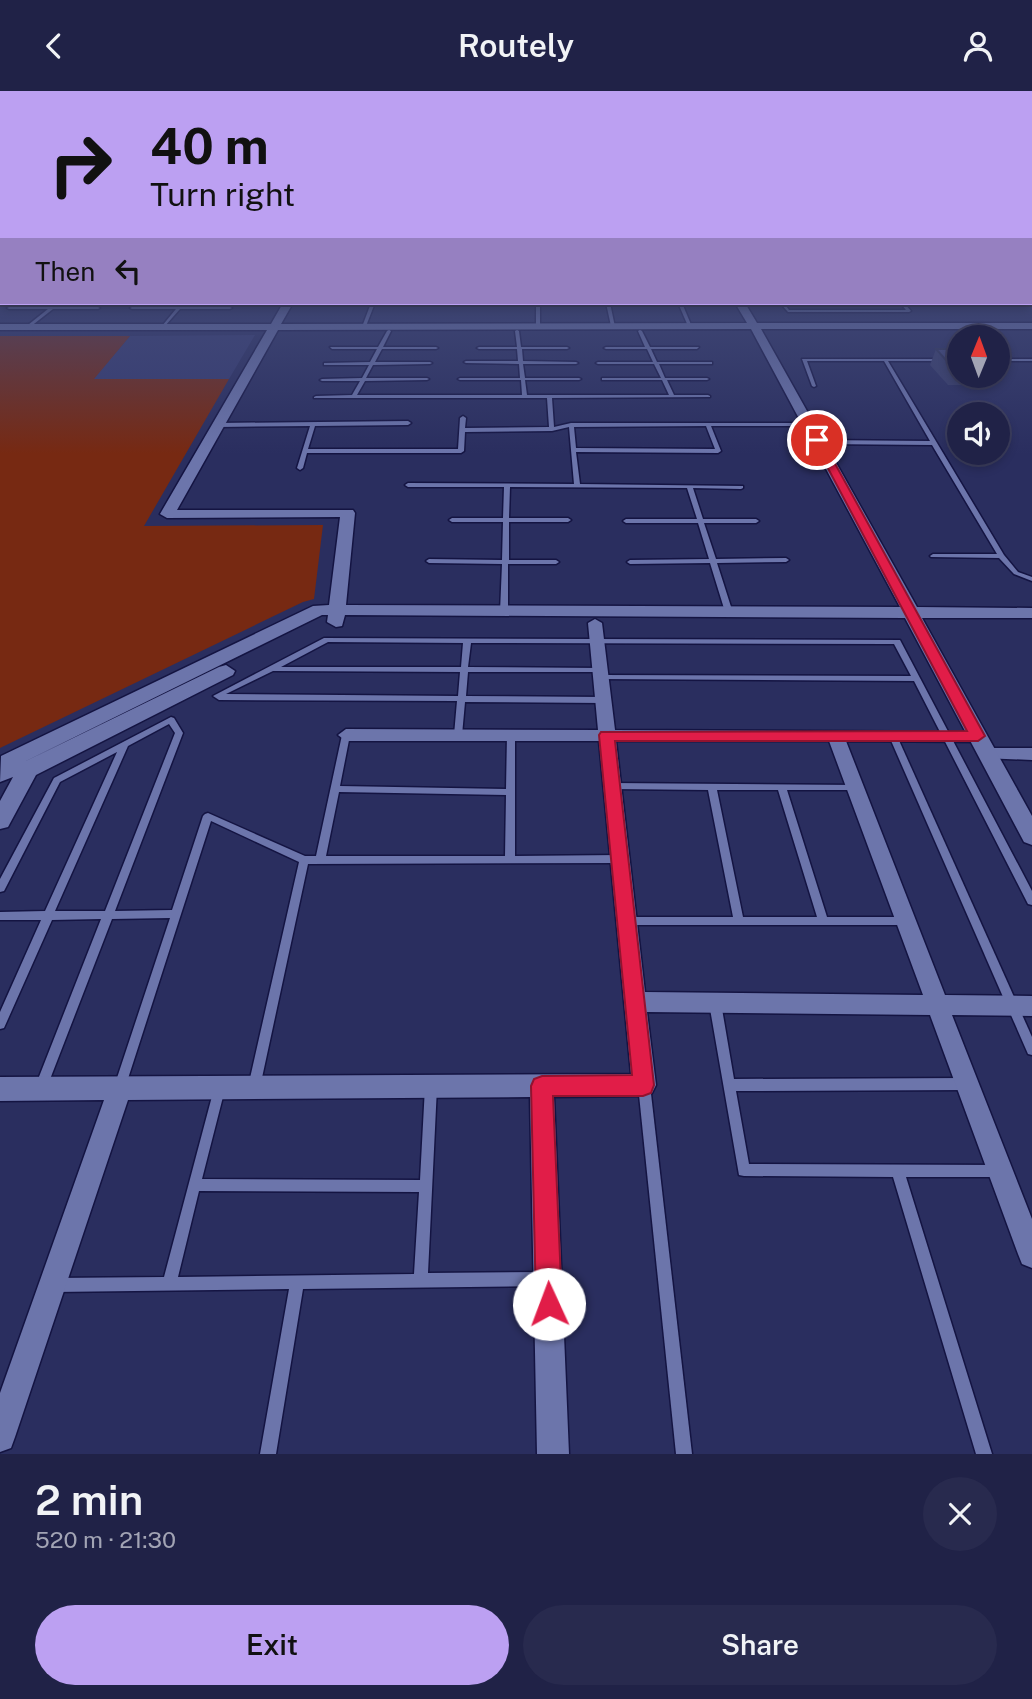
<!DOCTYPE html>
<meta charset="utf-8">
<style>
:root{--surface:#202247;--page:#282a4e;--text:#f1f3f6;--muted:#a2a4b4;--line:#3d3f60;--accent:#bca0f2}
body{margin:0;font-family:"Public Sans",sans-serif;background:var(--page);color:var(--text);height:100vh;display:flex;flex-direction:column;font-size:26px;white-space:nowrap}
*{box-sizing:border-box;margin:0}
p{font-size:23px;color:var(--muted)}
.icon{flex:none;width:38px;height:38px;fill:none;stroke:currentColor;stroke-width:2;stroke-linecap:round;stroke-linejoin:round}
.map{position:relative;height:1363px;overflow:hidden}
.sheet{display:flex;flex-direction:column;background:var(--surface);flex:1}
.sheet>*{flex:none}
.hud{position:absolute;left:0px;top:0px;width:1032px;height:214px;box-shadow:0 4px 10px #0003,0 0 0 2px var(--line);background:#bca0f2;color:#111;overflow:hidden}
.needle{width:46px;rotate:1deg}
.tools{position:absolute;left:947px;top:234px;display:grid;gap:14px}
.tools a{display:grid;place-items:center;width:63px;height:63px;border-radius:50%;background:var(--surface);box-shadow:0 4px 10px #0003,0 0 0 2px var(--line);font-size:35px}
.pin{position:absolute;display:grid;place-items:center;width:60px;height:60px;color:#fff;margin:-30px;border:4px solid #fff;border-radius:50%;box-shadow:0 2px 7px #0007}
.me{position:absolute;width:77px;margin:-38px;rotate:358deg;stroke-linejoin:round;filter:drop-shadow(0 0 5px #0008)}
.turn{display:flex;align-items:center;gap:24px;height:147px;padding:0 35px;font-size:32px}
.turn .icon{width:91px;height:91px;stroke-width:2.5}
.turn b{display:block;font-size:49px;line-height:60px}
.then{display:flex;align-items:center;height:66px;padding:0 35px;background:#0003;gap:14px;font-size:26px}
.round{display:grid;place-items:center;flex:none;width:74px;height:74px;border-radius:37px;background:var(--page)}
.head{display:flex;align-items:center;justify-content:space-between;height:119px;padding:0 35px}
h1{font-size:42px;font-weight:600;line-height:52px}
.button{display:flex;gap:14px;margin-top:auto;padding:14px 35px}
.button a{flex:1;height:80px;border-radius:42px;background:var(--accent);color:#111;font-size:28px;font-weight:600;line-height:80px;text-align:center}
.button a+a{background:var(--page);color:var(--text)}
header{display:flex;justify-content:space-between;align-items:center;height:91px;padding:0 35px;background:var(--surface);font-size:32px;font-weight:600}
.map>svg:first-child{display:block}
.built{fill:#353a70}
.green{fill:#772912}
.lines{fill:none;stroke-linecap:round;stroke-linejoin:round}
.lane-casing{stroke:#141442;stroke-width:3}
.street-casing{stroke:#141442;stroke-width:3}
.secondary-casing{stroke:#141442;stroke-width:3}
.lane{fill:#6c75ab;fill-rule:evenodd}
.street{fill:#6c75ab;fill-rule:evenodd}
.secondary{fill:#6c75ab;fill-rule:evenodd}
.wall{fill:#393e6a}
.building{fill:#42487b;stroke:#2e3256;stroke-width:2}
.route{fill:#e11d48;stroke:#92132f;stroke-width:2}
</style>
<header><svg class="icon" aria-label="back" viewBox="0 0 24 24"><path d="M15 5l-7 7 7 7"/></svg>Routely<svg class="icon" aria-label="person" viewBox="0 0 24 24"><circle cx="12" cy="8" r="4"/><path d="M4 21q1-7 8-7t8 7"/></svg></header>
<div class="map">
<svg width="1032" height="1363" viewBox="0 0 1032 1363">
<rect width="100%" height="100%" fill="#2a2e5f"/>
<!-- built -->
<polygon class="built" points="255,244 229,288 93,288 130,245"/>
<!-- green -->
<polygon class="green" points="0,245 130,245 94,288 229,288 144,435 323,434 314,508 303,511 0,657"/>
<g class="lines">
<!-- lane casing -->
<g class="lane-casing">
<g id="lane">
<rect x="0" y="172" width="2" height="1"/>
<rect x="0" y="192" width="2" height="2"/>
<rect x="1031" y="196" width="1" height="2"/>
<polygon points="1031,210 1032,210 1032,213 1030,212"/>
<polygon points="371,212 375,212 366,235 362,236"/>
<polygon points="536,212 540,212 540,235 538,236 536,235"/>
<polygon points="606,212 610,212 615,236 611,235"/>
<polygon points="678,212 682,212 692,236 688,235"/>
<polygon points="780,212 784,212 789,219 906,219 900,212 904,212 911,220 909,221 788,221"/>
<polygon points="53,215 98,216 100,217 98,218 53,218 30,236 28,234 48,218 9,218 7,217 9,216"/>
<polygon points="180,215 230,216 232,217 230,218 180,218 164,236 162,235 176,218 132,218 130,217 132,216"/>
<path d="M389 239 391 240 383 256H436L438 257 436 258H382L375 271H430L432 272 430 273 373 274 366 287H427L429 288 427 289 365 290 357 304H522L521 289H460L458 288 460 287H520L519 273 466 272 464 271 466 270H518L517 258H479L477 257 479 256H517L515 240 517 239 519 240 521 256H567L569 257 567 258H522L523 270 576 271 578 272 576 273H523L525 287H579L581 288 579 289H525L527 304H669L662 289H602V287H661L654 273H598L596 272 598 271H653L647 258H606L604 257 606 256H645L638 240 640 239 642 240 650 256H699L697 258H651L657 271H712V273H659L665 287H707L709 288 707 289H667L674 304H708L710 305V306L552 307 554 336 571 332H811V334L809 335H711L721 360 718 362 576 361 580 393 743 395V397L741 398 693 397 703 428H756L759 430 756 432H704L716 468 786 467 789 469 786 471 717 472 733 522 732 524H726L710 472 630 473 627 471 630 469 709 468 698 432H626L623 430 626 428H697L687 397 510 396 509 427H568L571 429 568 431H509V469H556L559 471 556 473H508V521L504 523 500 521 502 473 429 472 426 470 429 468 502 469 503 431H452L449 429 452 427H503L504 396H408L405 394 408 392 574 393 569 336 552 340 465 341 464 360 461 362H307L303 377 300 379 297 377 310 335 219 336 216 334 219 332 408 330 411 332 408 334 315 335 308 358H458L460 327 463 325 466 327 465 337 549 336 547 307H314V306L316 305 352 304 360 290H322L320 289 322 288 362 287 369 274H324V272L370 271 377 258H332L330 256H378L387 240ZM706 335 715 358 576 357 574 336Z"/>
<polygon points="802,268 959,268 959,270 888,270 1004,464 1018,481 1032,486 1032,490 1014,483 999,467 931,466 930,465 933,463 997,463 932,354 818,353 815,351 818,349 930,350 884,270 807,270 816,295 814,296 812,295"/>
<rect x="998" y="268" width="34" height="2"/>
<path d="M324 547 900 549 1032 800V814L1028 813 914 590 600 588 596 586 600 584 911 585 894 553 471 552 468 576 600 577 604 579 600 581H468L466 605 603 606 607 609 603 612 465 611 462 644 458 647 454 644 457 610 219 609 213 605ZM328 551 463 552 461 576H281ZM273 580H276L460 581 458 605 226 603Z"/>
<path d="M171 626 174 627 183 642 115 820 172 819 203 725 205 723 208 722 305 765H316L342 644 346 641 350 644 340 695 506 698 507 644 508 642H514L515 644V765L619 764 622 765 624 768 622 771 619 772 308 773 260 996 258 1000 254 1002 250 1000 248 996 299 771 211 730 124 1000 120 1002 116 1000 114 996 170 827 112 828 47 996 45 1000 41 1002 37 1000 35 996 101 828 52 829 4 937 0 938V921L41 829H0V821L45 820 117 661 60 691 4 800 0 801V788L54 687ZM169 633 175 642 105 820H55L128 655ZM339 701 506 704 505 765H326Z"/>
<polygon points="893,642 897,645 1032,946 1032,964 1028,963 889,645"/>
<path d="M612 692 857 694 858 696 857 698 854 699H787L827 826H905L909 827 910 830 909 833 905 834H627L623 833 622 830 623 827 627 826H733L708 699 612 698 608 695ZM717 699H778L817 826H743Z"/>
<polygon points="715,907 719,909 721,912 734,988 966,987 970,989 972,993 970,997 966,999 736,1000 749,1073 1000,1074 1005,1075 1006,1080 1005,1085 1000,1086 906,1086 992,1363 976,1363 893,1086 744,1085 739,1084 709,912 711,909"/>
<polygon points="644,988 648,990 650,994 692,1363 676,1363 638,994 640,990"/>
<path d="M431 990 435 992 437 996 428 1182 544 1181 549 1183 551 1188 549 1193 544 1195 303 1198 276 1363H260L289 1198 54 1201 49 1199 47 1194 49 1189 54 1187 164 1186 215 994 219 992 223 994 225 998 202 1088 420 1089 425 996 427 992ZM199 1100 419 1101 414 1183 178 1186Z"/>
</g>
</g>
<!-- street casing -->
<g class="street-casing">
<g id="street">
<path d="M595 528 602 532 615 639 984 641 986 645 978 651 846 650 945 904 1032 905V925L952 924 1032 1128V1177L1022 1173 1018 1163 930 924 647 921 656 994 652 1002 644 1005 554 1006 569 1363H537L530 1006 128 1009 15 1346 11 1357 0 1361V1302L104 1009 0 1010V986L631 983 599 650H346L338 644 346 638 598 639 588 532ZM616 650H829L923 904 645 901Z"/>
<polygon points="988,657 1032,657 1032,669 982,667 979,663"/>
</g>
</g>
<!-- secondary casing -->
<g class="secondary-casing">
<path id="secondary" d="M283 212H293L281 233 747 232 735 212H745L757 232H1032V238H761L917 516 1032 517V527H922L1032 725V754L1024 751 905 527 345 524 342 535 336 536 327 531 328 524H322L22 672 219 576 226 574 235 580 233 584 36 684 8 736 0 738V710L13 686 0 691 1 665 313 515 329 514 340 426 167 427 160 423 267 239H0V233H271ZM751 238 900 516 346 514 355 422 353 419H177L278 239Z"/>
</g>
<!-- lane -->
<use href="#lane" class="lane"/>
<!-- street -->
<use href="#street" class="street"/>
<!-- secondary -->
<use href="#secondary" class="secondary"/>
</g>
<!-- wall -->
<polygon class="wall" points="936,258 959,258 959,285 989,285 986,294 948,294 930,274"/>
<!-- building -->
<polygon class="building" points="936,258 959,258 959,277 953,277"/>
<!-- sky -->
<linearGradient id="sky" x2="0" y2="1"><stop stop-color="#171934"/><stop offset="0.47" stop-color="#444c7a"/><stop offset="1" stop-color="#444c7a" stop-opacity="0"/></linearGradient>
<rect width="1032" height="363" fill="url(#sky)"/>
<!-- route -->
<polygon class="route" points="817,346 822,349 985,645 978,650 615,650 654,994 651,1002 643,1005 553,1005 562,1213 558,1222 549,1226 540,1222 536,1213 531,995 534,988 542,985 632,984 599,644 601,641 967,640 813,349"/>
</svg>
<div class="tools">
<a><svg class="needle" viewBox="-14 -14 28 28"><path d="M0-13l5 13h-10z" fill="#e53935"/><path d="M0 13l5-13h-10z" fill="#a2a4b4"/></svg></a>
<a><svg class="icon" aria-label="sound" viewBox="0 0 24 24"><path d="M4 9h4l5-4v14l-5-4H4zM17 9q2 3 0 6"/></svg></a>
</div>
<div class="pin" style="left:817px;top:349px;background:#d93025"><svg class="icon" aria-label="arrive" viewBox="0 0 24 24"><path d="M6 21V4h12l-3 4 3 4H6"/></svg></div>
<svg class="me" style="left:549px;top:1213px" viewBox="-20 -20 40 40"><circle r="19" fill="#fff"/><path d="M0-13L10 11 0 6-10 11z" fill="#e11d48"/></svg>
<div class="hud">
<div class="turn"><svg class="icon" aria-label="right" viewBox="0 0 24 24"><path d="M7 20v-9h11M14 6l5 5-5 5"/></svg><div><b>40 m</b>Turn right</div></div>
<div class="then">Then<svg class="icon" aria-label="left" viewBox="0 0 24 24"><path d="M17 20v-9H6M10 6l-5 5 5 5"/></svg></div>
</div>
</div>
<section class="sheet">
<div class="head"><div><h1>2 min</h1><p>520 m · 21:30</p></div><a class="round"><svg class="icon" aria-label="close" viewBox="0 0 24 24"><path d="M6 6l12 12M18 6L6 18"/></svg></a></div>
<div class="button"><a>Exit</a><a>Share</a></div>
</section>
